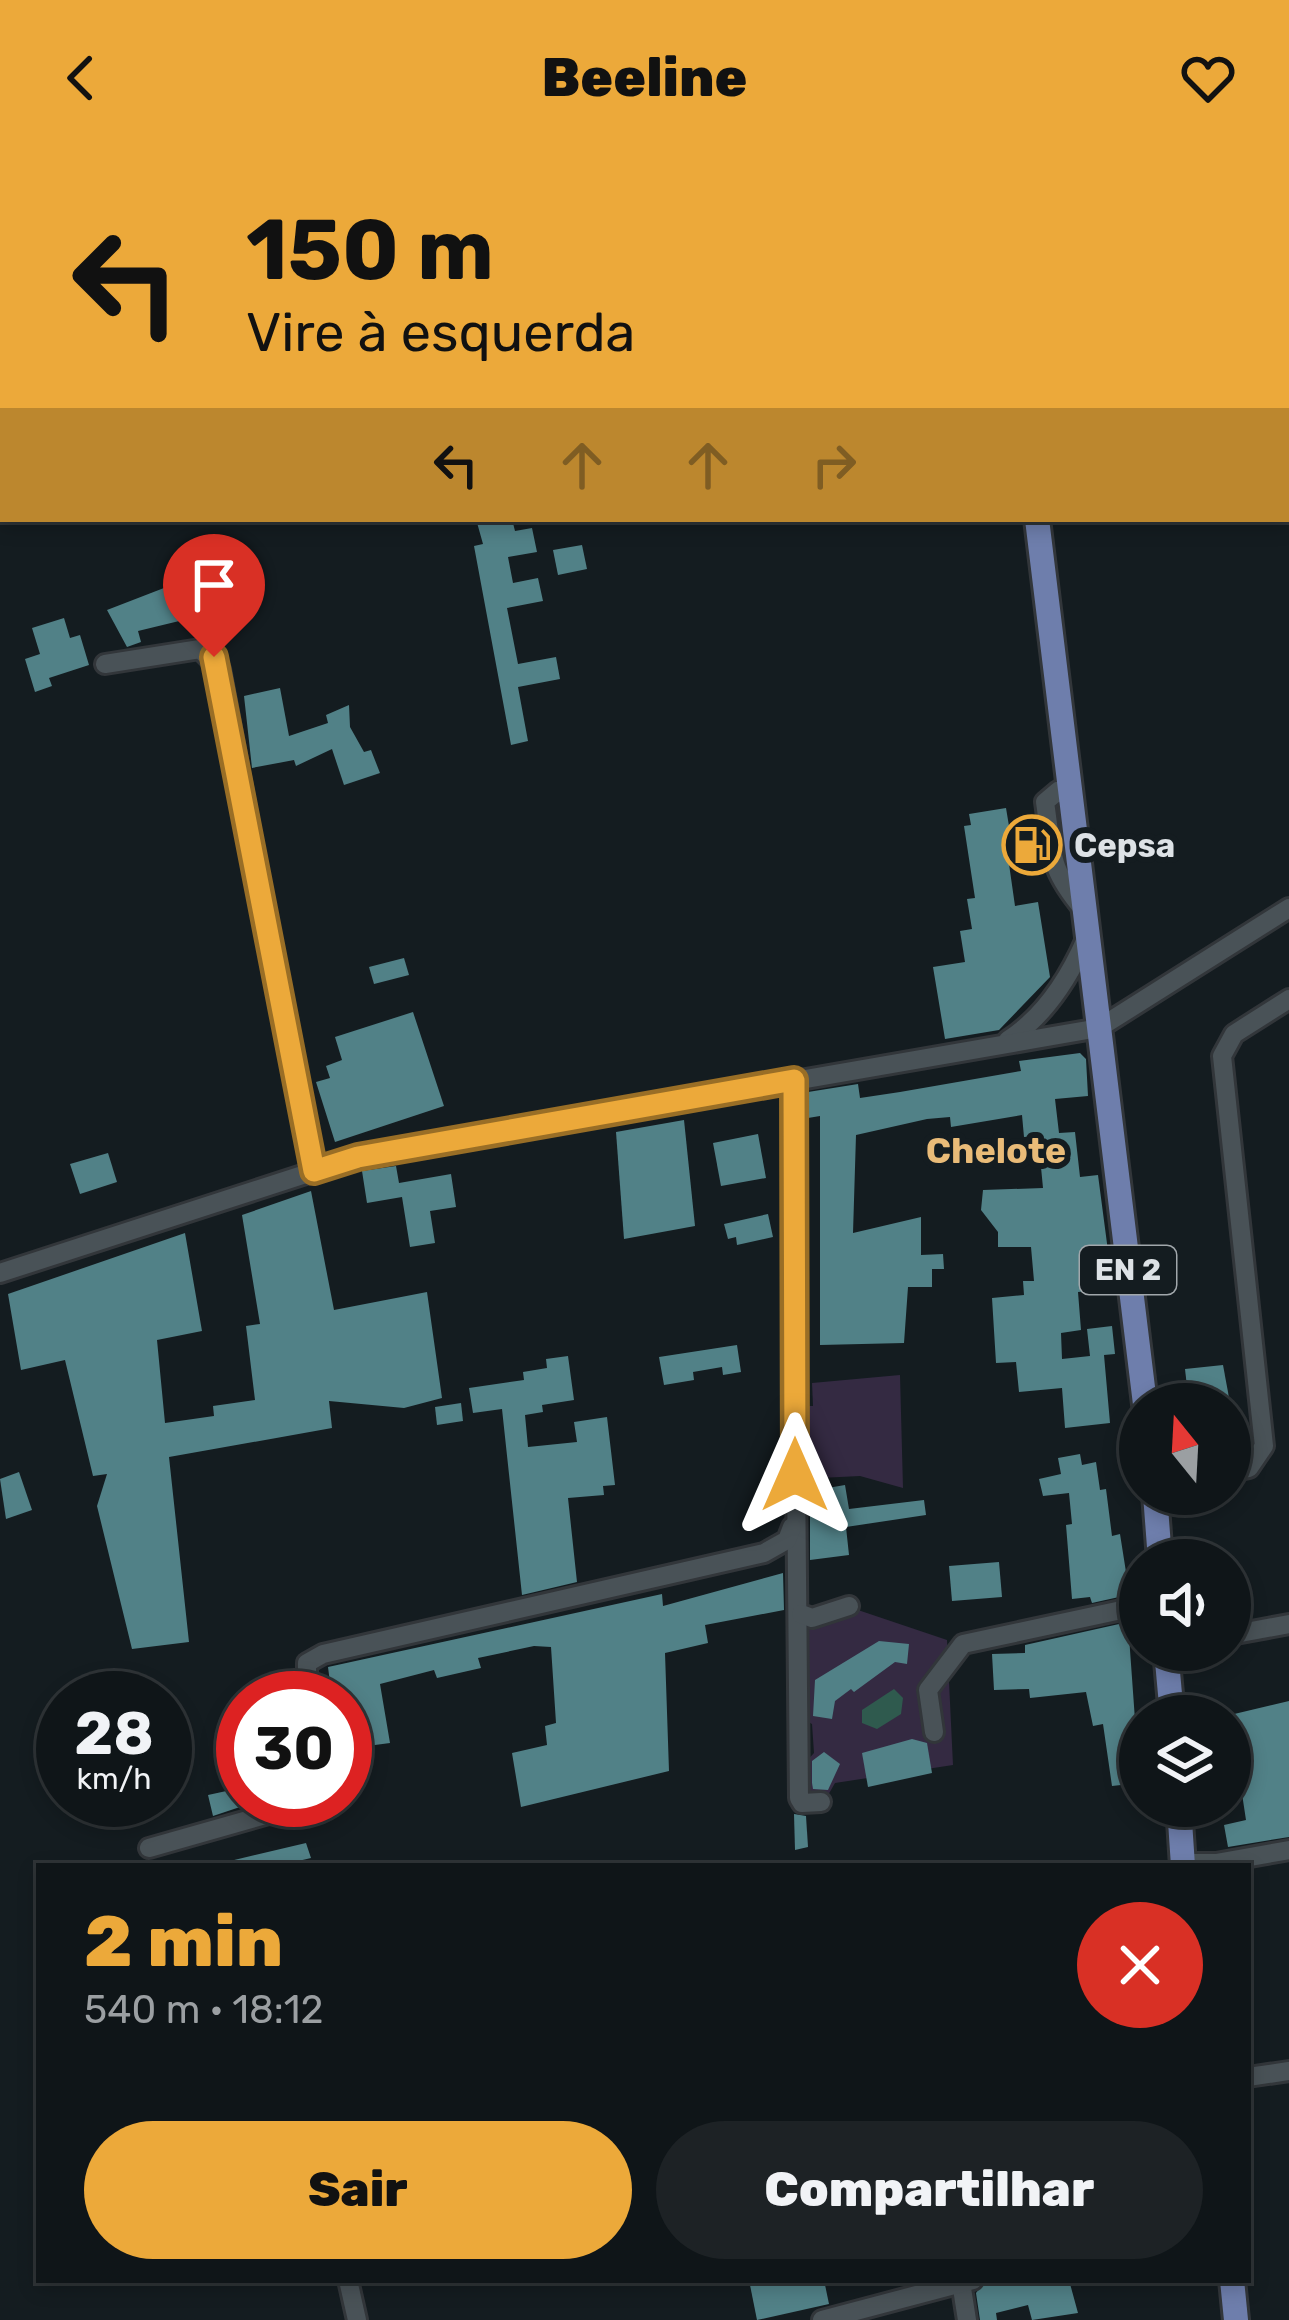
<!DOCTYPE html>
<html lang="pt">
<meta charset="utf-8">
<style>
:root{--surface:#0f1518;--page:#1d2225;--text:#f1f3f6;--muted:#9b9fa2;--line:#2f3437;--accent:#eca93a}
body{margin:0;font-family:Rubik,sans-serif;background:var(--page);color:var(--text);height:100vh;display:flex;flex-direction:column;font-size:45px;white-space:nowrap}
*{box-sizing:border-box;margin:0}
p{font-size:39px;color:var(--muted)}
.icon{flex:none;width:66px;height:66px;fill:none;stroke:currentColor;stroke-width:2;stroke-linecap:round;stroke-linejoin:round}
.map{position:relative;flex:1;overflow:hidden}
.details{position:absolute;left:36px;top:1707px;width:1215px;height:420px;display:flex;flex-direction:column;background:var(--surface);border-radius:0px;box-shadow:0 6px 18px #0003,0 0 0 3px var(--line)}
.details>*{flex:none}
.banner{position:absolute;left:0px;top:0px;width:1290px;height:366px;box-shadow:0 6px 18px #0003,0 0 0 3px var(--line);background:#eca93a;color:#111;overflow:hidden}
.needle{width:78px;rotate:342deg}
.fabs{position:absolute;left:1119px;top:1227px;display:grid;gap:24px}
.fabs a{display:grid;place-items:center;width:132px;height:132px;border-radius:50%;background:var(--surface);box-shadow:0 6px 18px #0003,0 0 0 3px var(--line);font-size:60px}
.speed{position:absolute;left:36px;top:1515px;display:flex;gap:24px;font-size:60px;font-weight:700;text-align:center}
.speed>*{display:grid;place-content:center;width:156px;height:156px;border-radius:50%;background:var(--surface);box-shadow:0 6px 18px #0003,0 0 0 3px var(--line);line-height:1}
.speed small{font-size:30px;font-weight:400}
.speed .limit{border:18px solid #d22;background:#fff;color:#111}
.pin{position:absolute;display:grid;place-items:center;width:102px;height:102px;color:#fff;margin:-123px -51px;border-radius:50% 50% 50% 0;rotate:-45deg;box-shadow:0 0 12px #0007}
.pin .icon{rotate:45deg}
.me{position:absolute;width:132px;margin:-66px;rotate:0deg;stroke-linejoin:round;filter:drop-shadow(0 0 9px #0008)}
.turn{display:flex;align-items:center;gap:42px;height:252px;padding:0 48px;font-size:54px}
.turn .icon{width:156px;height:156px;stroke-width:2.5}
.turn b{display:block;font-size:84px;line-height:102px}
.lanes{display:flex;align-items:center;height:114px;padding:0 48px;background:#0003;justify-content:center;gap:60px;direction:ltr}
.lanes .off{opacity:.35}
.round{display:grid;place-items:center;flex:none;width:126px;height:126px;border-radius:63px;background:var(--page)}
.overview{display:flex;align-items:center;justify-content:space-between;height:204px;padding:0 48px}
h1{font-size:72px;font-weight:800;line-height:90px;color:var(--accent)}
.cta{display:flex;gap:24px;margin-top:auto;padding:24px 48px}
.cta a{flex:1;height:138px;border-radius:72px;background:var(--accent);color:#111;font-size:48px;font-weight:800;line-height:138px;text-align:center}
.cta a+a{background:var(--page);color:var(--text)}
header{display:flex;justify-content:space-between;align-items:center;height:156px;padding:0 48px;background:var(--accent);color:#111;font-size:54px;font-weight:800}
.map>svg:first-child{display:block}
.green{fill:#342a42}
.water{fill:#2f5a4e}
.building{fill:#518187}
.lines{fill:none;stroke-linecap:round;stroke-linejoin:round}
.minor-casing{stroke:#32363a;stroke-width:24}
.major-casing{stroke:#32363a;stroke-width:30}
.minor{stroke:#495257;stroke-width:18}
.major{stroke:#6e7eac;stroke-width:24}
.route-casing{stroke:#996e26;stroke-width:30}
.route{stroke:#eca93a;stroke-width:21}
.labels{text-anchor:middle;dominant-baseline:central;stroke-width:12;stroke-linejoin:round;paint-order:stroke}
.shield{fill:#141c20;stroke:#a1a7ab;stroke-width:3}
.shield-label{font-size:30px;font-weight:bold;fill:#dde2e6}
.poi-label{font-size:33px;font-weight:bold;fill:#dde2e6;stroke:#141c20;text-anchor:start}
.neighbourhood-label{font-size:36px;font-weight:bold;fill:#e9bb78;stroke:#141c20}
</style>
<header><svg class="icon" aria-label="back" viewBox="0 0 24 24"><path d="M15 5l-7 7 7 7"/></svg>Beeline<svg class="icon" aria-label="heart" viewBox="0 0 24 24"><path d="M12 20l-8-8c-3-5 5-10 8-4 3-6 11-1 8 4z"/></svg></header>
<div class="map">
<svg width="1289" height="2164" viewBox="0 0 1289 2164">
<rect width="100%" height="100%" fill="#141c20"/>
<!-- green -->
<g class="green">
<polygon points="900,1219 903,1332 860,1320 800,1323 800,1250 813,1250 812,1227"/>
<polygon points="855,1453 947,1484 953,1609 835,1627 827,1641 804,1643 803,1609 814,1597 812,1568 800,1561 801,1490 808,1472"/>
</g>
<!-- water -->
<polygon class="water" points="894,1533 903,1542 901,1558 877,1573 862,1567 862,1554"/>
<!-- building -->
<g class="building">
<polygon points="476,363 512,363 515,375 532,372 537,396 508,401 513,427 538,422 543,445 507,452 518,508 556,501 560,523 518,531 528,585 511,589 474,390 483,388"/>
<polygon points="582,389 587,413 558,419 553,394"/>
<polygon points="195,420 204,459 138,475 141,486 127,491 107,454"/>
<polygon points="64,462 70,482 80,479 89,509 49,522 52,530 35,536 25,503 40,498 32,472"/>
<polygon points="280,532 289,580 328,567 326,559 349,549 350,571 364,596 371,594 380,617 344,629 332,593 296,610 294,604 252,612 244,540"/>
<polygon points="1006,652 1009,670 1034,667 1042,709 1036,710 1035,697 1008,701 1015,750 1038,746 1050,821 999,874 945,883 933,811 965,806 960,775 972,773 967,743 975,742 964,670 971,669 969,658"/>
<polygon points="404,802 409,819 374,828 369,811"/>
<polygon points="413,856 444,950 335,986 316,926 330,922 326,910 342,904 335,881"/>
<polygon points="1080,897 1086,903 1088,940 1055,943 1059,977 1075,976 1080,1021 1098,1019 1113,1133 1078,1136 1081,1174 1061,1177 1062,1203 1090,1200 1087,1173 1112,1170 1115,1198 1104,1199 1110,1267 1065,1272 1062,1232 1019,1236 1016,1206 996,1207 992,1142 1024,1139 1023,1125 1034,1125 1031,1091 998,1091 998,1076 981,1054 983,1034 1043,1032 1038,980 1024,981 1022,959 951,971 950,961 927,963 856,979 853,1077 921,1061 921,1099 943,1098 944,1113 932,1113 932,1131 908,1131 904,1187 820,1189 820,960 808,962 808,936 858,928 860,942 900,936 1021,915 1019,905"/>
<polygon points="684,964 695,1070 624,1083 616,976"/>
<polygon points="758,978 766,1022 721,1030 713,987"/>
<polygon points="108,997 117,1026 80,1038 70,1008"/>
<polygon points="396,1010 399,1027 451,1018 456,1051 430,1055 435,1087 410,1091 402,1041 367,1047 362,1015"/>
<polygon points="311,1035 334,1154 427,1136 442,1242 404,1252 329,1245 332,1272 169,1301 189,1486 132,1493 97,1350 107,1318 93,1320 65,1204 21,1214 8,1138 185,1077 202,1175 157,1184 165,1267 214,1260 213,1250 255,1244 246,1170 260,1168 242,1059"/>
<polygon points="768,1058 773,1081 737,1089 736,1081 728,1083 724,1068"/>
<polygon points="737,1189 741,1216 723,1219 722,1211 693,1216 694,1224 664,1229 659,1201"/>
<polygon points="568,1200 574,1244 542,1249 543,1256 525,1259 528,1291 577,1286 574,1266 607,1261 615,1329 603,1330 604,1339 568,1342 577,1426 522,1439 502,1253 473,1257 469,1232 524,1224 523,1216 547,1212 546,1203"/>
<polygon points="1223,1209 1230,1247 1189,1248 1185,1213"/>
<polygon points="461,1247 463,1265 437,1269 435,1251"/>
<polygon points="1080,1298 1082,1309 1096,1306 1100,1334 1106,1333 1112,1380 1120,1378 1126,1416 1134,1415 1137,1437 1092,1447 1090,1441 1072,1443 1066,1369 1072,1368 1069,1337 1043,1340 1039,1323 1061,1318 1058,1302"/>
<polygon points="19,1316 32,1354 6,1363 0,1323"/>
<polygon points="845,1329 849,1353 924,1344 926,1359 846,1371 849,1399 810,1404 810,1335"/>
<polygon points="999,1406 1002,1441 952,1445 949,1410"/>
<polygon points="783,1417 784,1454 705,1469 708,1487 665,1497 669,1615 521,1651 512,1597 547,1589 545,1570 556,1567 551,1491 534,1490 478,1502 481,1512 437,1522 434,1514 380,1528 390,1587 345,1593 345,1542 332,1542 328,1511 662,1438 663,1450"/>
<polygon points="1128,1466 1135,1564 1140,1563 1139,1627 1112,1630 1103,1568 1093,1570 1086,1536 1030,1542 1029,1533 994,1534 992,1498 1025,1497 1025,1489"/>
<polygon points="879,1485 909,1488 907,1508 895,1506 854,1536 851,1533 835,1545 832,1563 813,1560 815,1524"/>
<polygon points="1289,1545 1289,1681 1228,1691 1224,1669 1246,1664 1230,1559"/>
<polygon points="912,1583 927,1587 932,1617 868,1631 862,1597"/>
<polygon points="824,1596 840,1608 828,1634 813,1633 812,1627 812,1605"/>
<polygon points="239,1606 243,1650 213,1660 208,1639 231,1634"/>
<polygon points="794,1658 806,1660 808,1691 795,1694"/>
<polygon points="306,1687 311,1702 277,1710 231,1710 230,1705"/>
<polygon points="749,2124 824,2124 829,2148 757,2164"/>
<polygon points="986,2124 997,2124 997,2130 1069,2124 1078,2157 1032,2164 1028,2149 996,2157 997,2164 980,2164 976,2137"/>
</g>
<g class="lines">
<!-- minor casing -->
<g class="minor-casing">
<g id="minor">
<polyline points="105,508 200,493 220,513 314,1015"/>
<path d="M1071 642 1058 635 1045 646C1053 699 1048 711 1083 753"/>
<path d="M1008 884C1045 860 1069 822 1086 783"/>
<path d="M794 924C794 1164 797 1402 799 1642L802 1647 821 1646"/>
<polyline points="0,1117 358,1001 1099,872 1289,752"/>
<polyline points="1230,1316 1249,1312 1264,1290 1222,900 1234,878 1289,843"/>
<polyline points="801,1458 812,1462 849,1450"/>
<polyline points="1230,1479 1289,1468"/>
<polyline points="307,1542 307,1507 323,1498 764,1397 787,1384 792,1371"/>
<polyline points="934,1576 928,1534 963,1488 1140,1450"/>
<polyline points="149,1692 272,1657 279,1644"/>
<polyline points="1183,1707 1216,1707 1289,1694"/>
<polyline points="1248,1921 1289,1915"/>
<polyline points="348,2124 357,2164"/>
<polyline points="961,2126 967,2164"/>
<polyline points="822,2164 973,2124"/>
</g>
</g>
<!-- major casing -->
<g class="major-casing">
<g id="major">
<polyline points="1004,0 1004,3"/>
<polyline points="1037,363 1145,1248"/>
<polyline points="1155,1338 1160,1404"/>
<polyline points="1166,1494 1172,1560"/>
<polyline points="1179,1650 1183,1710"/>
<polyline points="1232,2124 1236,2164"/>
</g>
</g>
<!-- minor -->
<use href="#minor" class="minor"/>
<!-- major -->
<use href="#major" class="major"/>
</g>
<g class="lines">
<!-- route casing -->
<g class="route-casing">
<polyline id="route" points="214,501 314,1015 358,1001 794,924 795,1319"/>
</g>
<!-- route -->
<use href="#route" class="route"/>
</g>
<!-- icons -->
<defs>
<g id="fuel-ring" transform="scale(3)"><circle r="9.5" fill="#141c20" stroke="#eca93a" stroke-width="1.5"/><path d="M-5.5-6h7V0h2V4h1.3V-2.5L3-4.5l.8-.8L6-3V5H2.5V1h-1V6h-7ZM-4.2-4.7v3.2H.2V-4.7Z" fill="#eca93a"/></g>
</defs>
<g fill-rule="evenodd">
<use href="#fuel-ring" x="1032" y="689"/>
</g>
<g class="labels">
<!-- shield labels -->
<rect class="shield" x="1080" y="1090" width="96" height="48" rx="9"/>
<g class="shield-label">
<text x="1128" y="1114">EN 2</text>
</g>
<!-- poi labels -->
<g class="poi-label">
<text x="1074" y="689">Cepsa</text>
</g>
<!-- neighbourhood labels -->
<g class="neighbourhood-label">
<text x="996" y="994">Chelote</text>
</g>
</g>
</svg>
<div class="fabs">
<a><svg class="needle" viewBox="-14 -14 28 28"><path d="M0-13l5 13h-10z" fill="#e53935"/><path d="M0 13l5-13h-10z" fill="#9b9fa2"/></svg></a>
<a><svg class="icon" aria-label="sound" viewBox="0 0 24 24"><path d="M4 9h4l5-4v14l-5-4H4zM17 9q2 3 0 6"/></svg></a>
<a><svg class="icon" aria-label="layers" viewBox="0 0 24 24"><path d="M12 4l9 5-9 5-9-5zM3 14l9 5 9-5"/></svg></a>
</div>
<div class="speed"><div>28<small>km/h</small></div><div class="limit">30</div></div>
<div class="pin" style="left:214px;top:501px;background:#d93025"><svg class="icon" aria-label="arrive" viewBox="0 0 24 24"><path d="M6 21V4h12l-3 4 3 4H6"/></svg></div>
<svg class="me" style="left:795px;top:1319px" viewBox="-20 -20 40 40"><path d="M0-17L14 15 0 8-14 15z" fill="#eca93a" stroke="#fff" stroke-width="4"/></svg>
<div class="banner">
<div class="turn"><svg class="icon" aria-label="left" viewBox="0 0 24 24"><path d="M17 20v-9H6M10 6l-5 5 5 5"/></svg><div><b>150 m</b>Vire à esquerda</div></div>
<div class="lanes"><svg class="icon" aria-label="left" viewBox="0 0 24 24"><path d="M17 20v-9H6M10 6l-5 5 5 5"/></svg><svg class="icon off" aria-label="ahead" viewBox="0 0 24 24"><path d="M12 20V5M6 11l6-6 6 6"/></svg><svg class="icon off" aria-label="ahead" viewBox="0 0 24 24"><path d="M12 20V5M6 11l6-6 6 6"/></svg><svg class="icon off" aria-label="right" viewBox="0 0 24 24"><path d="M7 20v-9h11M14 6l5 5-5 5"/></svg></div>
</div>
<section class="details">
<div class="overview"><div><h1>2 min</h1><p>540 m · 18:12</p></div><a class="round" style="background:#d93025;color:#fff"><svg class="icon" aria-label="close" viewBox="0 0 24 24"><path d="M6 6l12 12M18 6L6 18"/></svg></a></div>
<div class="cta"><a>Sair</a><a>Compartilhar</a></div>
</section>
</div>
